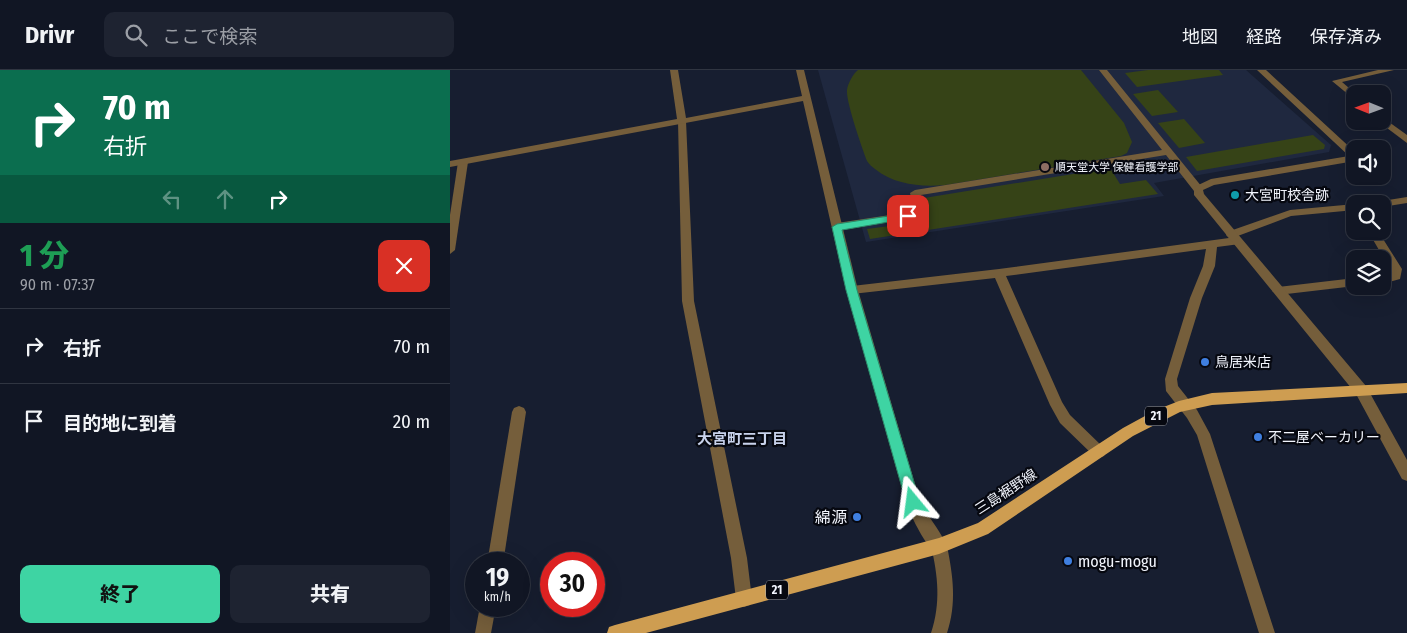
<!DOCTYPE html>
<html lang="ja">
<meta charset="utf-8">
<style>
:root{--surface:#111624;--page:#1e2331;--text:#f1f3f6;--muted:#9c9fa6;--line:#303541;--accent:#3ed4a3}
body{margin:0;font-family:"Fira Sans Condensed","Noto Sans JP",sans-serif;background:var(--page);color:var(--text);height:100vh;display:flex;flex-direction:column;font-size:19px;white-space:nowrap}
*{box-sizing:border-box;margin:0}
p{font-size:16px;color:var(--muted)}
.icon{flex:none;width:28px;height:28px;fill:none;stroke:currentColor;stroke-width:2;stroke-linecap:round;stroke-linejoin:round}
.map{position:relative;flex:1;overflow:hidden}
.details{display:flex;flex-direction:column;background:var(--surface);width:450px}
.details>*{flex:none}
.guide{background:#0b6e4f;color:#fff;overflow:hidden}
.needle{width:32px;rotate:271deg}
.tools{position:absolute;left:896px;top:15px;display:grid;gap:10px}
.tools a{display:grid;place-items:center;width:45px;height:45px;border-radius:10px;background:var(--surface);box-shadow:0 5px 20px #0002,0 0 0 1px var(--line);font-size:25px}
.speed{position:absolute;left:15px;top:482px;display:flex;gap:10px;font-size:25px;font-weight:700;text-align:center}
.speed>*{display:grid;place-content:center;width:65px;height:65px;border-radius:50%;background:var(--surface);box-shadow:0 5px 20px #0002,0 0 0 1px var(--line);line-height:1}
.speed small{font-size:12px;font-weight:400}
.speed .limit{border:8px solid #d22;background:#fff;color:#111}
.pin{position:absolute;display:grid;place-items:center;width:42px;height:42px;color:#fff;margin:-21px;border-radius:10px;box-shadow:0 2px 8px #0006}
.me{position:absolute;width:55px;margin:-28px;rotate:344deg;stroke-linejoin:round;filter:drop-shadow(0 0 4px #0008)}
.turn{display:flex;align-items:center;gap:18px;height:105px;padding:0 20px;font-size:22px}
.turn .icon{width:65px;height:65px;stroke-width:2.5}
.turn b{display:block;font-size:35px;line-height:42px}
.lanes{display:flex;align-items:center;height:48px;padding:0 20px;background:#0003;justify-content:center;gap:25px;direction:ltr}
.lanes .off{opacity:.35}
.round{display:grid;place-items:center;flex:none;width:52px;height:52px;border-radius:10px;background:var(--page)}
.head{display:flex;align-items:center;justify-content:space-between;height:85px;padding:0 20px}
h1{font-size:30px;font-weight:800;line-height:38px;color:#1e9e55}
.cta{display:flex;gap:10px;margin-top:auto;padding:10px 20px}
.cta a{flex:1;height:58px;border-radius:10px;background:var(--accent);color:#111;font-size:20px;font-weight:800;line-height:58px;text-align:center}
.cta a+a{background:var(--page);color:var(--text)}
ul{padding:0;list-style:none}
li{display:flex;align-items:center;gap:15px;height:75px;padding:0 20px;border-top:1px solid var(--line)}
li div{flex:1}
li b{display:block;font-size:19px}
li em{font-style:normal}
header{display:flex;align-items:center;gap:30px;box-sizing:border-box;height:70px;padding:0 25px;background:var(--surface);border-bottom:1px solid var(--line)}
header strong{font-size:24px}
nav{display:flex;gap:28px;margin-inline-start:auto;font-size:18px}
.search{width:350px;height:45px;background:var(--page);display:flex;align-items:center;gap:12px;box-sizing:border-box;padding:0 18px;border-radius:10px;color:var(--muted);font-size:19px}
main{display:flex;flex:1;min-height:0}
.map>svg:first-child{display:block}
.built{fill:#1f283f}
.green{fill:#364317}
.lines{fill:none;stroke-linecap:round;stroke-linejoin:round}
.service{fill:#755e3b;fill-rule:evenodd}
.minor{fill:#755e3b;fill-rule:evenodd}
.tertiary{fill:#755e3b;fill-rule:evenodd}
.primary{fill:#ce9d51;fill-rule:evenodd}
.route{fill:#3ed4a3;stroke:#288a6a}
.education-dot{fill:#8d6e63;stroke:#060810;stroke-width:2}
.culture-dot{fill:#0f9aa8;stroke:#060810;stroke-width:2}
.shop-dot{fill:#3f7fe0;stroke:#060810;stroke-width:2}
.labels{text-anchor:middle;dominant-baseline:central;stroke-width:4.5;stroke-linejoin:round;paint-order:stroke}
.far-poi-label{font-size:11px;fill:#f2f5fd;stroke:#060810;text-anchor:start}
.shield{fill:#060810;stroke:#abaeb6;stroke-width:1}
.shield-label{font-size:12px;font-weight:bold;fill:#f2f5fd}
.poi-label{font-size:14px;fill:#f2f5fd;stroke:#060810;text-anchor:start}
.street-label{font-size:14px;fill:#f2f5fd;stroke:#060810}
.neighbourhood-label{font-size:15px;font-weight:bold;fill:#c8d2eb;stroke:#060810}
.near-poi-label{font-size:16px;fill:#f2f5fd;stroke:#060810;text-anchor:end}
</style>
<header>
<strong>Drivr</strong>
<div class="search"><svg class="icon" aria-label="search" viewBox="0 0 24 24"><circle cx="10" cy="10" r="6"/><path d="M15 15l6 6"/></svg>ここで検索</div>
<nav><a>地図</a><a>経路</a><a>保存済み</a></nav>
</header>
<main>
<section class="details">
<div class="guide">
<div class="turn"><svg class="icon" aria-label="right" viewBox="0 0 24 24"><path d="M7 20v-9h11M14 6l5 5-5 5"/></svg><div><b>70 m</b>右折</div></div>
<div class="lanes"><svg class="icon off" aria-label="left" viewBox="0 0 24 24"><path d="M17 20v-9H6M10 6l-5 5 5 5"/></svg><svg class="icon off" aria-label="ahead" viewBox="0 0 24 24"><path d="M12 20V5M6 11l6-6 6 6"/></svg><svg class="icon" aria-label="right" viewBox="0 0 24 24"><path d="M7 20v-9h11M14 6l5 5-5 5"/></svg></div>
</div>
<div class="head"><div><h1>1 分</h1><p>90 m · 07:37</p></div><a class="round" style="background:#d93025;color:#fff"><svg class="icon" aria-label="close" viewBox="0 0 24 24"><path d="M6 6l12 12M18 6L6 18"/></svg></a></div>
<ul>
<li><svg class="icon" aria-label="right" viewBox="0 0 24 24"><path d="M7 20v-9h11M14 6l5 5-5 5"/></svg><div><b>右折</b></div><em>70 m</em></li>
<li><svg class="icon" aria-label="arrive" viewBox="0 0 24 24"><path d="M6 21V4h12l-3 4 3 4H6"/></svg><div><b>目的地に到着</b></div><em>20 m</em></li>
</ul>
<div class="cta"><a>終了</a><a>共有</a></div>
</section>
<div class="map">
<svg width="957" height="563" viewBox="0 0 957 563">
<rect width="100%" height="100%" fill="#171e30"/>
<!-- built -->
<polygon class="built" points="368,0 796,0 881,75 879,82 704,113 714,126 416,172"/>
<!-- green -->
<g class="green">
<path d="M408 0H631L674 53 682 72 677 83 671 86 495 115C471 117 445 115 425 99 422 97 419 94 417 91 412 78 396 32 397 20 398 13 403 4 408 0Z"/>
<polygon points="698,0 769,0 773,5 687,17 675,3"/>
<polygon points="708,20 728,42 702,46 683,24"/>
<polygon points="734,49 755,73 729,78 708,53"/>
<polygon points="863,65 875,75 874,79 747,101 736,87"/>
<polygon points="660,98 670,114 696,110 708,124 420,169 417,159 469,152 466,140 476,138 474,128"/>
</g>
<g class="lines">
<!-- service -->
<g class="service">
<polygon points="649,0 657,0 752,117 752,121 744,121 716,85 471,125 473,134 472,136 461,138 464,146 463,148 387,161 382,157 387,153 453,143 450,136 451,134 462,132 460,123 465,120 712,80"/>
<polygon points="928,0 944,0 892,12 906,24 905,30 882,11"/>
<polygon points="932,47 957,65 957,73 929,52 932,51"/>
<polygon points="232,48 236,51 244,231 297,488 302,529 300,535 294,537 288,535 286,529 281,488 232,231 228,51"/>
<polygon points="13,89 18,92 5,180 0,184 0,145 8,92"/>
<polygon points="957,127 957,133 932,137 932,134 927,134 932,131"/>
<polygon points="905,134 905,140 841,146 785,167 790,168 791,171 790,174 767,177 765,196 752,228 727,309 728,316 747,340 760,364 825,563 809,563 747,365 737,348 716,321 715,309 740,228 753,196 756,179 556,206 612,332 620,345 654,378 656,382 654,386 649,388 644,386 610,353 600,335 545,208 402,224 396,220 402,216 549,199 779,168 776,165 777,162 840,140"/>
<polygon points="918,161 928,161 952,199 950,209 932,214 932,206 940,203 940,199"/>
<polygon points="905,208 905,216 828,225 822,221 828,217"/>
<polygon points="69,336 74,338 76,342 53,494 37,494 62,342 64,338"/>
<polygon points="30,536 46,536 41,563 25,563"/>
</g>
<!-- minor -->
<g class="minor">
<path d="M220 0H228L236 48 352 26 346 0H354L408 220 470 431C478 447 490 460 497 476L494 481 489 484C475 478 462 447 456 433L396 220 353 31 0 97V91L227 49Z"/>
<polygon points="807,0 816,0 905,82 905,91 764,115 753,120 754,124 916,316 957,390 957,411 952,409 906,324 744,125 744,117 761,109 899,86"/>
</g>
<!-- tertiary -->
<path class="tertiary" d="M489 468 494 471 497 476C503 506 507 533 497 563H481C491 533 488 506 481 476L484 471Z"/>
<!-- primary -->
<polygon class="primary" points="957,313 957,323 762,335 730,342 683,366 538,464 489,484 196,563 157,563 159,557 165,555 489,468 528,453 673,358 706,340 729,331 762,323"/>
</g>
<!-- route -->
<polygon class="route" points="458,143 462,144 462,148 392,160 407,220 470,432 468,437 463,439 458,437 456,432 396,220 382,157 387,154"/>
<!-- markers -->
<circle class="education-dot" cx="595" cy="97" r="5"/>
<circle class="culture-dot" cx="785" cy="125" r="5"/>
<g class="shop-dot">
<circle cx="755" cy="292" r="5"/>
<circle cx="808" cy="367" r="5"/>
<circle cx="407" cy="447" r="5"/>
<circle cx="618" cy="491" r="5"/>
</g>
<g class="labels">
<!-- far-poi labels -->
<g class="far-poi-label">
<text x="605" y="97">順天堂大学 保健看護学部</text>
</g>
<!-- shield labels -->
<g class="shield">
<rect x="695" y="336.5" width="22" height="19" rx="4"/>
<rect x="316" y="510.5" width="22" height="19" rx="4"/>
</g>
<g class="shield-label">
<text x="706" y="346">21</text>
<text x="327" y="520">21</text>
</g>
<!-- poi labels -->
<g class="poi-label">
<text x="795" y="125">大宮町校舎跡</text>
<text x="765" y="292">鳥居米店</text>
<text x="818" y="367">不二屋ベーカリー</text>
</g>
<!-- street labels -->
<g class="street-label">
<text transform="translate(556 422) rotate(-33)">三島裾野線</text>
</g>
<!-- neighbourhood labels -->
<g class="neighbourhood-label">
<text x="292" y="369">大宮町三丁目</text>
</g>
<!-- near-poi labels -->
<g class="near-poi-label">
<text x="397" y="447">綿源</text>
<text x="628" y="491" text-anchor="start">mogu-mogu</text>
</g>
</g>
</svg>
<div class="tools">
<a><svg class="needle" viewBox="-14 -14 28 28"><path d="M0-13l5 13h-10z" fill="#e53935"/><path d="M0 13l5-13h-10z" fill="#9c9fa6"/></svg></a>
<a><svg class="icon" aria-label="sound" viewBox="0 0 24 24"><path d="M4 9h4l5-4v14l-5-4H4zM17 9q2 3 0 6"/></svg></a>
<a><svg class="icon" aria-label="search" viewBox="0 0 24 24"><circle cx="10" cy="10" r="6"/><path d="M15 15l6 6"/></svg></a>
<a><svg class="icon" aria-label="layers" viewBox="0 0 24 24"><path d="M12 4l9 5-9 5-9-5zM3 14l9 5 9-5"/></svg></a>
</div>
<div class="speed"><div>19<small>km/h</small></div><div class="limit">30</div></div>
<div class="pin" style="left:458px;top:146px;background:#d93025"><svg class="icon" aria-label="arrive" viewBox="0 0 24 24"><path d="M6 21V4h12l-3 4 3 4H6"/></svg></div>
<svg class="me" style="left:463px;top:432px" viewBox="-20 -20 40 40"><path d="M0-17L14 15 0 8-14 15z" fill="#3ed4a3" stroke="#fff" stroke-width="4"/></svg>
</div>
</main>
